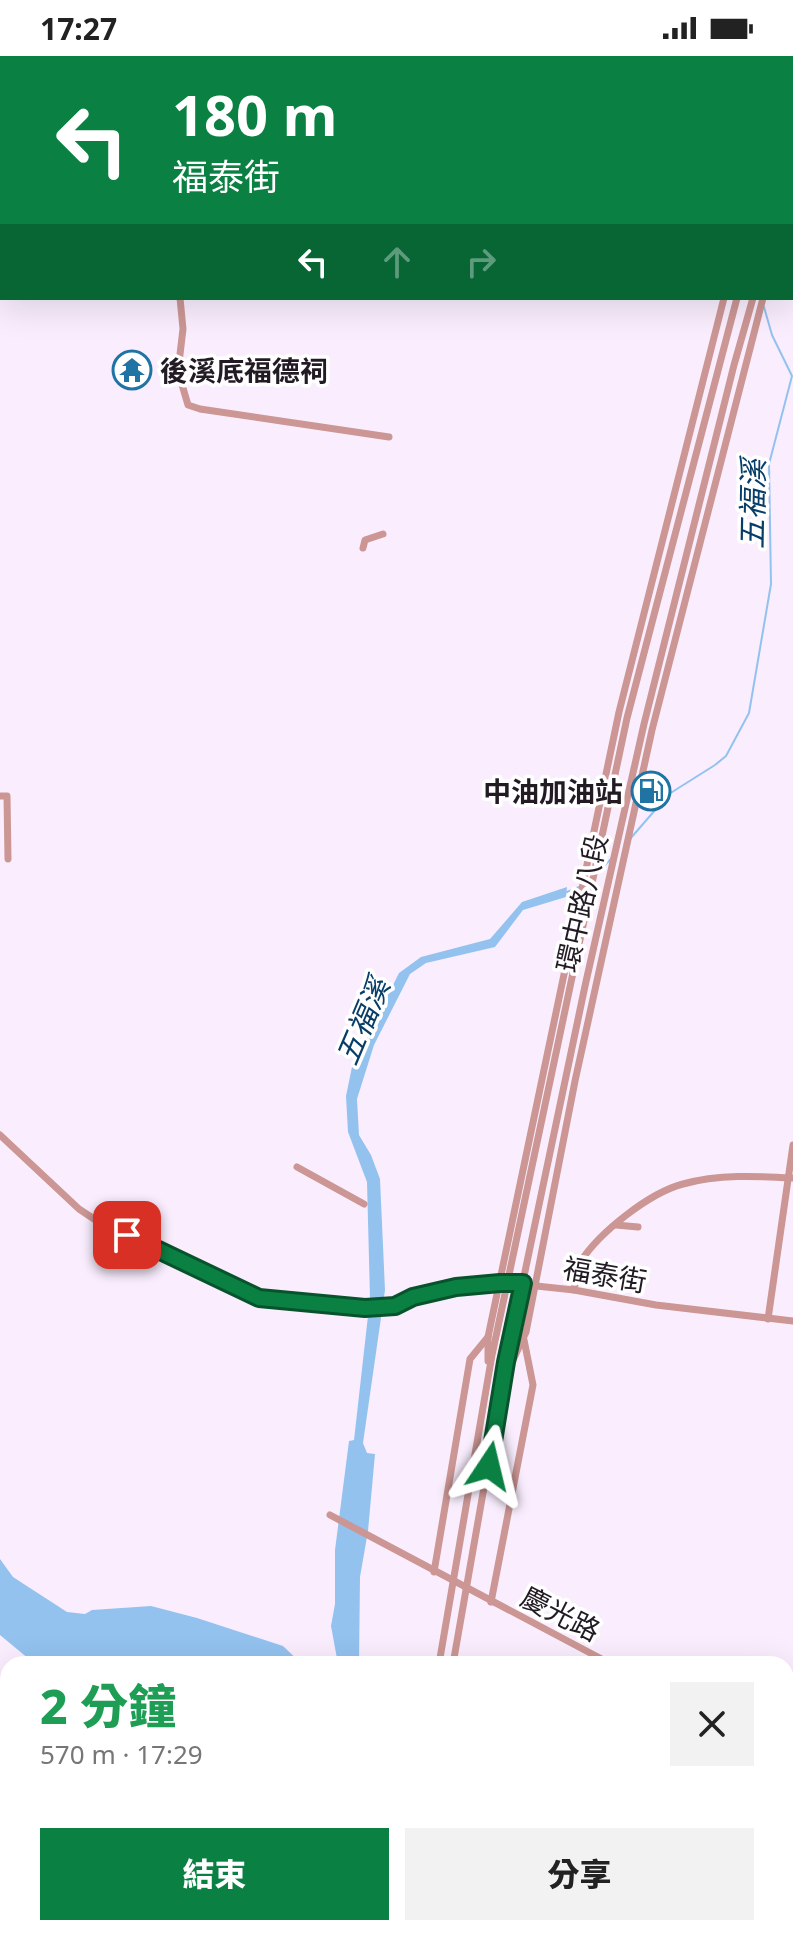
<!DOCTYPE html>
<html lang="zh-TW">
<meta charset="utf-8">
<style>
:root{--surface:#fff;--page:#f2f2f2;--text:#222;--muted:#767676;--accent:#0b8043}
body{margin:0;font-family:"Noto Sans","Noto Sans TC",sans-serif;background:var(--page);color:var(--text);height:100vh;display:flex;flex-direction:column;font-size:30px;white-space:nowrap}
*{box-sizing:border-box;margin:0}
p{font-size:26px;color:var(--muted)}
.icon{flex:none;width:44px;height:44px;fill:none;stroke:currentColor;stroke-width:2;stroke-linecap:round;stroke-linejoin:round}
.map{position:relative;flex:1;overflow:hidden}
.side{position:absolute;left:0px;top:1600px;width:794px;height:280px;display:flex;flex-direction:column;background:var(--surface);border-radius:24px 24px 0 0;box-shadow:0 8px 32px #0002}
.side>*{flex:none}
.hud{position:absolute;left:0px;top:0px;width:794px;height:244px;box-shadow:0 8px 32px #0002;background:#0b8043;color:#fff;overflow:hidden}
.pin{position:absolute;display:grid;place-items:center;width:68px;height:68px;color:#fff;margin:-34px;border-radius:16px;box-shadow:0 4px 12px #0006}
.me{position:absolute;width:88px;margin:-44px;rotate:10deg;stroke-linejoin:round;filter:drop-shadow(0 0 6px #0008)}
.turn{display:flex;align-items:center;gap:28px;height:168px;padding:0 40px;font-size:36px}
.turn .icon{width:104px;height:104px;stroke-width:2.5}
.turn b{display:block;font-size:56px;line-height:68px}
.lanes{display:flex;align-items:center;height:76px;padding:0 40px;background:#0003;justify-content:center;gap:40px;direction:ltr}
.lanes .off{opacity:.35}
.round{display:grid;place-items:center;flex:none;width:84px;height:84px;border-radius:0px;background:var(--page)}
.headline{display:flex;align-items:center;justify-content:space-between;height:136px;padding:0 40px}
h1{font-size:48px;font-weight:800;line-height:60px;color:#1e9e55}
.action{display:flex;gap:16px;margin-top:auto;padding:16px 40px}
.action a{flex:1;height:92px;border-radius:0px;background:var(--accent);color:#fff;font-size:32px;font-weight:800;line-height:92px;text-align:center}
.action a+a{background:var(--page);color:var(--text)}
.status{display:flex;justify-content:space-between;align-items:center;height:56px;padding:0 40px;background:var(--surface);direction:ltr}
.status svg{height:22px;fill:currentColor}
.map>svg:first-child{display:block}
.water{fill:#93c2ef}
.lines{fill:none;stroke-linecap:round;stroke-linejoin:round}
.stream{stroke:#93c2ef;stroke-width:2}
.minor{stroke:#cb9694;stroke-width:7}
.route-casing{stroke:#07532c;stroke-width:20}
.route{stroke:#0b8043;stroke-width:14}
.labels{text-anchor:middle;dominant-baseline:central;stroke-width:7;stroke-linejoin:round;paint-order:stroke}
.poi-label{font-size:28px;font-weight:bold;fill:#221b24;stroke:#fff;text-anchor:start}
.street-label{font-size:28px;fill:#221b24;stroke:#fff}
.water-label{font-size:30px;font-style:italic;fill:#083d67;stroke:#fff}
</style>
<div class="status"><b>17:27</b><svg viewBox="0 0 49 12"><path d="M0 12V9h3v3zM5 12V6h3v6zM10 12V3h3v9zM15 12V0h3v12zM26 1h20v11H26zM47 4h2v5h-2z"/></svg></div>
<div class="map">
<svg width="793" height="1880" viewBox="0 0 793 1880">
<rect width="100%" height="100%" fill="#faeefe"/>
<!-- water -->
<g class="water">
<polygon points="567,831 566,841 523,854 495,891 426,907 410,918 374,989 357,1043 359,1079 371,1099 380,1123 385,1234 363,1387 367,1397 375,1398 368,1475 360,1521 359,1608 338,1608 331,1570 335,1548 335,1494 349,1385 354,1384 370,1242 367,1126 348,1076 346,1040 352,1011 399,917 421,901 490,883 522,846"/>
<polygon points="0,1503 13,1521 67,1556 85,1558 92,1554 151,1550 197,1562 283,1590 302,1608 35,1608 0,1579"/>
<polygon points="462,1872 719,1872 734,1880 475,1880"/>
</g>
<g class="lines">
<!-- stream -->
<g class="stream">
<polyline points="659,0 660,2"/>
<polyline points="630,783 669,738 715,709 726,700 749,657 771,528 769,408 792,320 772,279 764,251"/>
<polyline points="597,817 612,802"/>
<polyline points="567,836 579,831"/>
<polyline points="0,1635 8,1636"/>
</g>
<!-- minor -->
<g class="minor">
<polyline points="104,0 104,2"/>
<polyline points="791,2 791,0"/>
<polyline points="0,24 2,24"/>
<polyline points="792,35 793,31"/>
<polyline points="792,88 793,84"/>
<polyline points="792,132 793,128"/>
<polyline points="180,242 183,273 178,315 188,349 200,353 389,381"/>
<polyline points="363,492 365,484 383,478"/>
<polyline points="0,740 7,740 8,803"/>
<polyline points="0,1079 79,1153 100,1167 259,1242 365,1252 389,1251 413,1241 456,1231 508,1227 574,1234 656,1249 793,1265"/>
<polyline points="297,1111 364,1148"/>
<polyline points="616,1169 638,1171"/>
<path d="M574 1234C576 1225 576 1212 581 1205 600 1176 649 1137 683 1128 718 1118 757 1120 793 1122"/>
<polyline points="768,1263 793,1089"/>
<polyline points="488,1305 488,1281 619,656 724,242"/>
<polyline points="507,1317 526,1276 575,1025 652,674 763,242"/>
<polyline points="330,1459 611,1608"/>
<polyline points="434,1516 470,1303 488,1281"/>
<polyline points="491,1546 533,1329 524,1284"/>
<polyline points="439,1608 492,1299 627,662 737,242"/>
<polyline points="453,1608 506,1306 585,930 644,668 734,309 753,242"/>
<polyline points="0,1686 8,1693"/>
<polyline points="0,1697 8,1703"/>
<polyline points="786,1698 793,1702"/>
<polyline points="0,1712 8,1717"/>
<polyline points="0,1722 8,1729"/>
<polyline points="265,1872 280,1880"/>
<polyline points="285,1872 300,1880"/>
<polyline points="311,1872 326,1880"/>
<polyline points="332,1872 347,1880"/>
<polyline points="381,1880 383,1872"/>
<polyline points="389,1880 391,1872"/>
<polyline points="402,1880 404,1872"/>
<polyline points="408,1880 410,1872"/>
</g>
</g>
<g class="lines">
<!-- route casing -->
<g class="route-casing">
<polyline id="route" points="127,1179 259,1242 365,1252 395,1250 413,1241 456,1231 500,1227 523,1227 506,1306 489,1410"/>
</g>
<!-- route -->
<use href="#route" class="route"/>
</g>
<!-- icons -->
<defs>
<g id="temple-ring" transform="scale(2)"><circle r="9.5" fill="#fff" stroke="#1f74a4" stroke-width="1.5"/><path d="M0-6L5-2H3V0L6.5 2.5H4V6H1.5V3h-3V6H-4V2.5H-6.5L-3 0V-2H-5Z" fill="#1f74a4"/></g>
<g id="fuel-ring" transform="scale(2)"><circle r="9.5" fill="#fff" stroke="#1f74a4" stroke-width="1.5"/><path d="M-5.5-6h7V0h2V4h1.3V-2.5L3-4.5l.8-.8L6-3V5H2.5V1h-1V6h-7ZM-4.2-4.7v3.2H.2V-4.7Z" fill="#1f74a4"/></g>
</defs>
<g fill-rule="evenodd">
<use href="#temple-ring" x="132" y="314"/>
<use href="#fuel-ring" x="651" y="735"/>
</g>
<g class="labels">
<!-- poi labels -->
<g class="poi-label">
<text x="160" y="314">後溪底福德祠</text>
<text x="623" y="735" text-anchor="end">中油加油站</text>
</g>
<!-- street labels -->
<g class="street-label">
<text transform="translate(581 847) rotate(-77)">環中路八段</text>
<text transform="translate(605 1218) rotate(10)">福泰街</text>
<text transform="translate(561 1557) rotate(27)">慶光路</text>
</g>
<!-- water labels -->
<g class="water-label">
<text transform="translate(752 448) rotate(-89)">五福溪</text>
<text transform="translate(362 965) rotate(-67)">五福溪</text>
</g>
</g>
</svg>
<div class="pin" style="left:127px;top:1179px;background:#d93025"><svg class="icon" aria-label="arrive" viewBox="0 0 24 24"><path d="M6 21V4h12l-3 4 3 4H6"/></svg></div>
<svg class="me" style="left:489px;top:1410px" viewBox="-20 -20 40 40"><path d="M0-17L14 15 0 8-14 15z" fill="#0b8043" stroke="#fff" stroke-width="4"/></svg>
<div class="hud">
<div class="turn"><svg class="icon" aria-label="left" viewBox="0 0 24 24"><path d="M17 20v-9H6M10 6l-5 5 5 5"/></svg><div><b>180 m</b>福泰街</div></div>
<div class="lanes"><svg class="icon" aria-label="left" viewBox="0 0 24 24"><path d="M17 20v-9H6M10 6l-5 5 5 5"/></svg><svg class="icon off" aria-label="ahead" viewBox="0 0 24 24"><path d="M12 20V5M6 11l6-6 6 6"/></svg><svg class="icon off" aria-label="right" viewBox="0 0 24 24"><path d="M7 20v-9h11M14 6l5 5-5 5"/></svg></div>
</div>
<section class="side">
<div class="headline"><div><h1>2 分鐘</h1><p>570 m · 17:29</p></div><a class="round"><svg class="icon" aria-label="close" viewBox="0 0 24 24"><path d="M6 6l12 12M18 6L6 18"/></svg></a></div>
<div class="action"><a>結束</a><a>分享</a></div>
</section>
</div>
